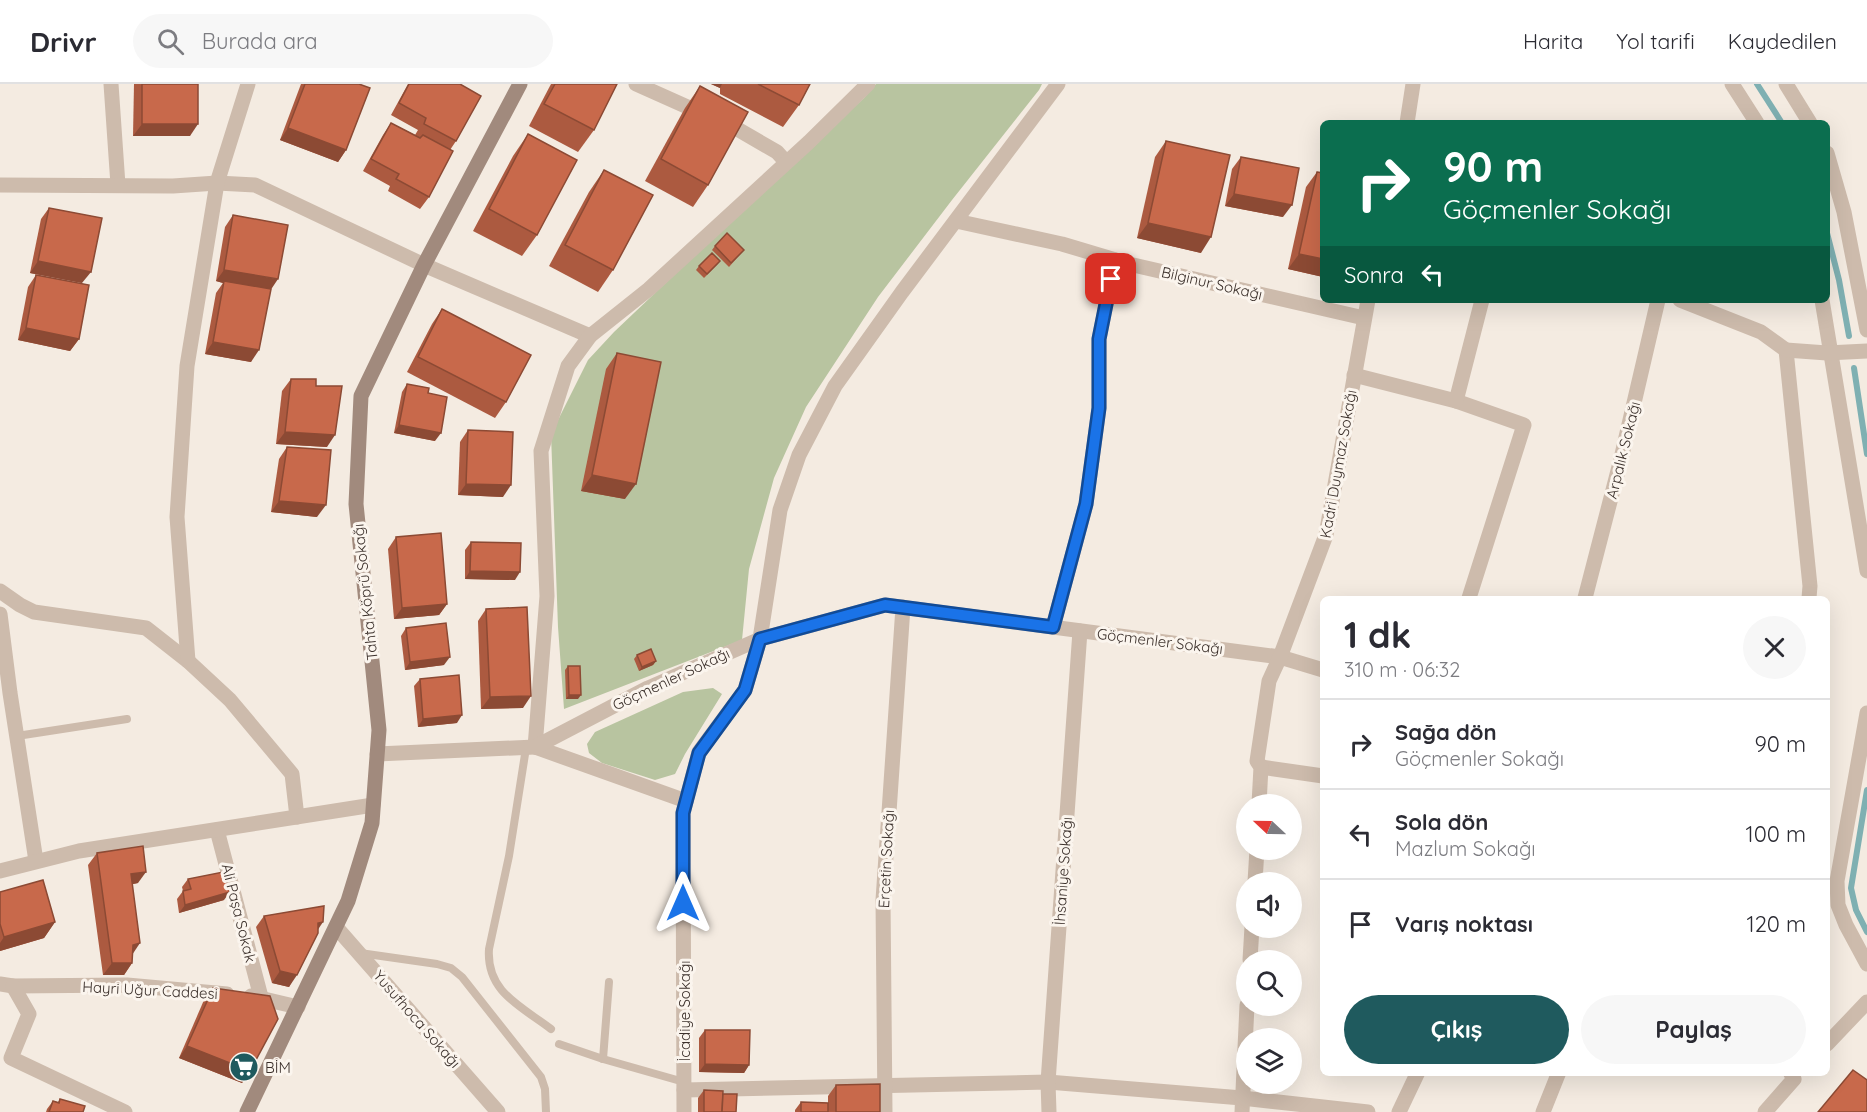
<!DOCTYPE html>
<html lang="tr">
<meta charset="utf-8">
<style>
:root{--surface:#fff;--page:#f7f7f7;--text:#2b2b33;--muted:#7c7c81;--line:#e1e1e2;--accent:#1f5a5e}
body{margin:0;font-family:Quicksand,sans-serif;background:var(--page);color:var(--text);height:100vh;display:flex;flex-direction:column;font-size:22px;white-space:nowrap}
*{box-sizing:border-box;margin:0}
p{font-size:20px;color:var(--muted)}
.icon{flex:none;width:33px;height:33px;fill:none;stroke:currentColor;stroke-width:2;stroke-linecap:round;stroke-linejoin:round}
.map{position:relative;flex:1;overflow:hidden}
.details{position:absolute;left:1320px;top:512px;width:510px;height:480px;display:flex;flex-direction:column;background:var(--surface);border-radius:9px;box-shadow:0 6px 24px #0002}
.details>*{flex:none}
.hud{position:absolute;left:1320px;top:36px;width:510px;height:183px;border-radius:9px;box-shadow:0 6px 24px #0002;background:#0b6e4f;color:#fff;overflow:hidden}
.needle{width:39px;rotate:292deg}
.controls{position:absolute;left:1236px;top:710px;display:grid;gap:12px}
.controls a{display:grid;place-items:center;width:66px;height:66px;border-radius:50%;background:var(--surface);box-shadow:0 6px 24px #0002;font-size:30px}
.pin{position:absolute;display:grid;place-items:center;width:51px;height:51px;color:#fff;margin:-26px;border-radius:12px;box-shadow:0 3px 9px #0006}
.me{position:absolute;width:66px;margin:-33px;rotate:0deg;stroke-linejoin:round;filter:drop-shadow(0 0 4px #0008)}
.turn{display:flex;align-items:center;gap:21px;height:126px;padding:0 24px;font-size:27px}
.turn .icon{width:78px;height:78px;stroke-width:2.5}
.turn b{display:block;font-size:42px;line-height:51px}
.then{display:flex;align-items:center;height:57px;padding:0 24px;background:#0003;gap:12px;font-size:22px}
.round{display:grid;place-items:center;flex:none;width:63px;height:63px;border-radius:32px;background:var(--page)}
.head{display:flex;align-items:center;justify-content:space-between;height:102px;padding:0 24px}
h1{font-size:36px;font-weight:800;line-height:45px}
.primary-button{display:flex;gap:12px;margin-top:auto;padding:12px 24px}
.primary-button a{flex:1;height:69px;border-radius:36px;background:var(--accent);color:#fff;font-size:24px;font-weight:800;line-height:69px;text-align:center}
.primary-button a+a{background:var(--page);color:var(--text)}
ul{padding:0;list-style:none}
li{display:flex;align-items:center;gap:18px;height:90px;padding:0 24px;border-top:2px solid var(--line)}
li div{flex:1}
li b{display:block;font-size:22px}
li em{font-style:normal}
header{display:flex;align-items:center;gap:36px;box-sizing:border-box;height:84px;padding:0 30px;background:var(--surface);border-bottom:2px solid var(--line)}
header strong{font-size:28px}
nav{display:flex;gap:33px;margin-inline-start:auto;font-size:21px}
.search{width:420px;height:54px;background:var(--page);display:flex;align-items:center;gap:15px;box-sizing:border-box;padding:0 21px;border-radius:33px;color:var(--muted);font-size:22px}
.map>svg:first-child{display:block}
.green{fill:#b8c4a0}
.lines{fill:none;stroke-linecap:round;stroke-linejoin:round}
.stream{stroke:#7fb0b2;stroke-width:6}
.lane{stroke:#cdbbac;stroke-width:8}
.street{stroke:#cdbbac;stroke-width:15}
.secondary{stroke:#a18a7d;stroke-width:15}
.wall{fill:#ac5a40}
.shaded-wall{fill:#8c4a34}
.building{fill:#c8694b;stroke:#8c4a34;stroke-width:1.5}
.route-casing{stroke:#114b97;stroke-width:15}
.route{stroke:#1a73e8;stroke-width:10}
.labels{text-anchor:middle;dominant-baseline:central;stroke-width:6;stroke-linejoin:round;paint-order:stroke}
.street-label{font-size:15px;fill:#3b302b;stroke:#fbf5ee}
.poi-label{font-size:15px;fill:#3b302b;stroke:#fbf5ee;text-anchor:start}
</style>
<header>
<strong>Drivr</strong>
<div class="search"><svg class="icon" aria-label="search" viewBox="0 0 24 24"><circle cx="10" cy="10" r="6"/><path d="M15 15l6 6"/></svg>Burada ara</div>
<nav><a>Harita</a><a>Yol tarifi</a><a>Kaydedilen</a></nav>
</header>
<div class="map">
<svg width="1867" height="1028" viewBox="0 0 1867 1028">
<rect width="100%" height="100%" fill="#f4ebe1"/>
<!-- green -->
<g class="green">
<polygon points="876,0 1042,0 1039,6 952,116 878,213 806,323 774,394 749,485 742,556 564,625 558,543 551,350 588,276 614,248 756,113 864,14"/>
<polygon points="713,604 722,610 685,670 675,690 655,696 602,679 589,669 587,660 595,648 683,608"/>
</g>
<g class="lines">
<!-- stream -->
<g class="stream">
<polyline points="1757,0 1782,39"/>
<polyline points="1827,149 1839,196 1849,252"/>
<polyline points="1854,284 1867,370"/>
<polyline points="1867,706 1851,804 1856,826 1867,848"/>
</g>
<!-- lane -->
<g class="lane">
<polyline points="17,652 127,635"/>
<path d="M526 664 509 772 489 865C486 908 521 922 551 945"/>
<polyline points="360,869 437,880 451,884 462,893 541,993 545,1005 546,1028"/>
<polyline points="559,960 603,975 684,998"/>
<polyline points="603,975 609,898"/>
</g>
<!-- street -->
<g class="street">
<polyline points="111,0 118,101"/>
<polyline points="636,0 739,46 777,68 786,78"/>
<polyline points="1732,0 1757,39"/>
<polyline points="1786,0 1810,39"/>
<polyline points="1407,39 1413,0"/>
<polyline points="1827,69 1844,128 1867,246"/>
<polyline points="0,101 173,102 217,99 255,101 424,181 590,252"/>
<polyline points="956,137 1062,160 1129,180 1364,234"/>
<polyline points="1680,216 1761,248 1786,266 1810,502 1809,514"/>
<polyline points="1822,216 1867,487"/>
<polyline points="1786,266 1827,269 1867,267"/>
<polyline points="1354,291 1456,317 1524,341 1469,514"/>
<polyline points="1456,317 1482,216"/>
<polyline points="0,507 20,521 34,528 146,544 188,577 230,616 292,690 297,733"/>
<polyline points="1585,514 1620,379 1658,216"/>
<polyline points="0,530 10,609 36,777"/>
<polyline points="1053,543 1086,420 1099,324 1099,255 1115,176"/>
<polyline points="188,577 177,433 187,282 217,99 248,0"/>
<polyline points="1867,629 1837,797 1838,821 1846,841 1867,880"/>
<polyline points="535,663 547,512 541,367 568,282 590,252 649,205 809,58 868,0"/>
<polyline points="535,663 686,717"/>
<polyline points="377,670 535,663 648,604 760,555 885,521 1280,573 1323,586"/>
<polyline points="1261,683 1323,692"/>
<polyline points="1259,720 1261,683 1257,677 1269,597 1280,573 1326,451 1368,216"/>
<polyline points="217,746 261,913"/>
<polyline points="0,787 79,767 373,721"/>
<polyline points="1255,798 1257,765"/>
<polyline points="336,843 498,1028"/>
<polyline points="1250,876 1252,843"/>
<polyline points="0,900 13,902 127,901 227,910"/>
<polyline points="13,902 29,930 11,974 125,1028"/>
<polyline points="251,912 298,923"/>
<polyline points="1827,960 1867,918"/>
<polyline points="684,1006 1048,998 1242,1014 1368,1028"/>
<polyline points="684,1028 683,729 699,668 745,606 760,555 780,426 799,371 835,302 902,208 1058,0"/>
<polyline points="885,1028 883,816 903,523"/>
<polyline points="1049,1028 1048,998 1080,547"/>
<polyline points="1242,1028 1247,921"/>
<polyline points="1399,1028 1418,988"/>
<polyline points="1543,1028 1559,988"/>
<polyline points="1765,1028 1794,995 1790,988"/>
</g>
<!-- secondary -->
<polyline class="secondary" points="247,1028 348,817 372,739 379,646 356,420 361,312 424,181 520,0"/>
</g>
<!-- wall -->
<g class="wall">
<polygon points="134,0 198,0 190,52 133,52"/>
<polygon points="301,0 359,0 346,66 338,78 280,56"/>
<polygon points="408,0 460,0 456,57 450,66 429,113 420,125 388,107 390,102 363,87 383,51 391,39 415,51 418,46 391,31"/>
<polygon points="551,0 617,0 594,46 578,68 529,42"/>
<polygon points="711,0 810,0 799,21 783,43 720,10 720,4"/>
<polygon points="700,2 708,101 693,123 645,97 685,24"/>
<polygon points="528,50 537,151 522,172 473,147 513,72"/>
<polygon points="1166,57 1201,169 1137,154 1155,73"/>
<polygon points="1241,73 1283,133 1225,122 1232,85"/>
<polygon points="604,86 613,186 598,208 549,182 589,108"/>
<polygon points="1317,88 1323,89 1323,193 1288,185 1306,103"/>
<polygon points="49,124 82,199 30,189 41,135"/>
<polygon points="233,131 270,206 251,278 205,270 216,209 223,199 216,197 225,143"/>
<polygon points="715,162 744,166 729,183 712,166"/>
<polygon points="720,177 717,181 704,194 696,186 699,182"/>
<polygon points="36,191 79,255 70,267 18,256 28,203"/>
<polygon points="442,225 506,318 495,334 407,288 432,240"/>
<polygon points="617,269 625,415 581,407 606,285"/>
<polygon points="291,295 316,302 327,363 276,360 282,307"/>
<polygon points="407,300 428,309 435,357 394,349 402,308"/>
<polygon points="468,346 503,413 458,411 460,358"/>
<polygon points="287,363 317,433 271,428 279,375"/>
<polygon points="396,453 447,520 439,531 394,535 388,465"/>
<polygon points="471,458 515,496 465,495 465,466"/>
<polygon points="486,525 523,624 481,625 478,537"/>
<polygon points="406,544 444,581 405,586 401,552"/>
<polygon points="637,571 656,577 653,581 639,587 634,575"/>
<polygon points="568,582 578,615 566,615 565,586"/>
<polygon points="420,595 457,639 418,643 414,602"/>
<polygon points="97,769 138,799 133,800 132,879 124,891 103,891 88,781"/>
<polygon points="188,795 224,816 179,829 177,815 183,807 182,803"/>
<polygon points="0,808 55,838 44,854 0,867"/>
<polygon points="264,832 318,845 289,903 272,899 256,843"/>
<polygon points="213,904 250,987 242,999 179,974 204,916"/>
<polygon points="705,946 749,981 744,989 699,988 699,954"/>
<polygon points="836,1001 880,1028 795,1028 795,1026 801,1018 828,1019 828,1012"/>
<polygon points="704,1006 723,1010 736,1028 698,1028 698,1014"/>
<polygon points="60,1015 83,1028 46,1028 47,1025 53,1017 58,1018"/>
</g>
<!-- shaded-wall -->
<g class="shaded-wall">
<polygon points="711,0 722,0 720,4"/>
<polygon points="142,40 198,40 190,52 133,52"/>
<polygon points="288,44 346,66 338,78 280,56"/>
<polygon points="1234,110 1292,121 1283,133 1225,122"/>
<polygon points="1148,139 1211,153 1201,169 1137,154"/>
<polygon points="1299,170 1323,175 1323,193 1288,185"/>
<polygon points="38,177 91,188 82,199 30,189"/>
<polygon points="224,186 278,195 270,207 224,197 223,199 216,197"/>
<polygon points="26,244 79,255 70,267 18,256"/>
<polygon points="213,258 259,266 251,278 205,270"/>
<polygon points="399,341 441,349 435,357 394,349"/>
<polygon points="285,348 335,351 327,363 276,360"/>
<polygon points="592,391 636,400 625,415 581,407"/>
<polygon points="466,400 511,401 503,413 458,411"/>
<polygon points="279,417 326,421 317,433 271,428"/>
<polygon points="470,487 520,488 515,496 465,495"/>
<polygon points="447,520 439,531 394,535 402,524"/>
<polygon points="450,573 444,581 405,586 410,578"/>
<polygon points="656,577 653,581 639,587 642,583"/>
<polygon points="569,611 581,611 578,615 566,615"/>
<polygon points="531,612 523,624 481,625 490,613"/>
<polygon points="462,631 457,639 418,643 423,635"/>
<polygon points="146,788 138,799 123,802 131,790"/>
<polygon points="230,808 224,816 179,829 185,821"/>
<polygon points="55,838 44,854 0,867 0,859 4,853"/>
<polygon points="323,838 315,850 318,839"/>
<polygon points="140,859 132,871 133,861"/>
<polygon points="112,879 132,879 124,891 103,891"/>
<polygon points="280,887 297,891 289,903 272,899"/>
<polygon points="187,962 250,987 242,999 179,974"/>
<polygon points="705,980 749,981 744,989 699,988"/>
</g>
<!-- building -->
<g class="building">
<rect x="142" y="0" width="56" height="40"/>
<polygon points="305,0 359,0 370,4 346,66 288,44"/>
<polygon points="409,0 460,0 481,12 456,57 424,40 426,34 399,19"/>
<polygon points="555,0 617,0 594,46 544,20"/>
<polygon points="758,0 810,0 799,21"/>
<polygon points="700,2 748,28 708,101 661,75"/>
<polygon points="391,39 420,54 423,51 453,67 429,113 396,95 399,90 371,75"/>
<polygon points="528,50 577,76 537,151 489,125"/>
<polygon points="1166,57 1230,71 1211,153 1148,139"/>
<polygon points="1241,73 1299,84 1292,121 1234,110"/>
<polygon points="604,86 653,111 613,186 565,161"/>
<polygon points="1317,88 1323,89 1323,175 1299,170"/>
<polygon points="49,124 102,134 91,188 38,177"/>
<polygon points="233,131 288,141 278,195 224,186"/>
<polygon points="727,149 744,166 731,179 715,162"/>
<polygon points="712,169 720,177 707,190 699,182"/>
<polygon points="36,191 89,201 79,255 26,244"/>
<polygon points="224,197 271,205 259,266 213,258"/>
<polygon points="442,225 531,271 506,318 418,273"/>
<polygon points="617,269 661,278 636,400 592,391"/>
<polygon points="291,295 316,295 316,302 342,302 335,351 285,348"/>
<polygon points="407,300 429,304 428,309 447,313 441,349 399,341"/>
<polygon points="468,346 513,348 511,401 466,400"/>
<polygon points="287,363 331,366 326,421 279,417"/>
<polygon points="441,449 447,520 402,524 396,453"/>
<polygon points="471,458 521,459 520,488 470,487"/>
<polygon points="527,523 531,612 490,613 486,525"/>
<polygon points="446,539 450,573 410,578 406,544"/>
<polygon points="651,565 656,577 642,583 637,571"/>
<polygon points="568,582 580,582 581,611 569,611"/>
<polygon points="459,591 462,631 423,635 420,595"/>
<polygon points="143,762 146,788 131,790 140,859 133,861 132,879 112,879 97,769"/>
<polygon points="223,788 230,808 185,821 183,807 191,805 188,795"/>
<polygon points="43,796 55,838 4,853 0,840 0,808"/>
<polygon points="324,822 323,838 318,839 318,849 297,891 280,887 264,832"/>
<polygon points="213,904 270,912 278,935 250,987 187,962"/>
<polygon points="705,946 750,946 749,981 705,980"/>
<polygon points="1853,986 1867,996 1867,1028 1818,1028"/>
<polygon points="880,1000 880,1028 836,1028 836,1001"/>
<polygon points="704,1006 723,1007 722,1028 704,1028"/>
<polygon points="723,1010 737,1010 736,1028 722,1028"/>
<polygon points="60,1015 85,1022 83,1028 49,1028 53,1017 59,1019"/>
<polygon points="801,1018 828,1019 828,1028 801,1028"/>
</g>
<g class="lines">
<!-- route casing -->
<g class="route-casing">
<polyline id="route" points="683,819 683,729 699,669 745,606 760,555 885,521 1053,543 1086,420 1099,324 1099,255 1111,195"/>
</g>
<!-- route -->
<use href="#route" class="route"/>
</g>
<!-- icons -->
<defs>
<g id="supermarket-disc" transform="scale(1.5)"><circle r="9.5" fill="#1f5a5e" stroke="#fbf5ee"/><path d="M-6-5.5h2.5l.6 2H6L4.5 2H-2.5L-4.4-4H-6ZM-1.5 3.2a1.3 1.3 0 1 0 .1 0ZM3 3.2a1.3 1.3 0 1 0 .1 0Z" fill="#fff"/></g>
</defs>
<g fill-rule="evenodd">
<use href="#supermarket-disc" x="244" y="983"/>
</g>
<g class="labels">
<!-- street labels -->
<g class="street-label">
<text transform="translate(1212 199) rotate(13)">Bilginur Sokağı</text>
<text transform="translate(1623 366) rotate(-76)">Arpalık Sokağı</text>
<text transform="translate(1338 380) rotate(-80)">Kadri Duymaz Sokağı</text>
<text transform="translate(365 508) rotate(-96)">Tahta Köprü Sokağı</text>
<text transform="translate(1160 557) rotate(7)">Göçmenler Sokağı</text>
<text transform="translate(671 595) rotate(-25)">Göçmenler Sokağı</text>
<text transform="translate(886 775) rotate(-87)">Erçetin Sokağı</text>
<text transform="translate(1063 787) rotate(-86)">İhsaniye Sokağı</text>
<text transform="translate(239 829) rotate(76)">Ali Paşa Sokak</text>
<text transform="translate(150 906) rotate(3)">Hayri Uğur Caddesi</text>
<text transform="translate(684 927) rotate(-90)">İcadiye Sokağı</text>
<text transform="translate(417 935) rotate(49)">Yusufhoca Sokağı</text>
</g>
<!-- poi labels -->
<g class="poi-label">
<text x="265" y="983">BİM</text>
</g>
</g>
</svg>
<div class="controls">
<a><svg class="needle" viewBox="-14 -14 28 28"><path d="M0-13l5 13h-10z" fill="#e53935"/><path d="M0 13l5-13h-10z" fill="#7c7c81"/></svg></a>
<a><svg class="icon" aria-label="sound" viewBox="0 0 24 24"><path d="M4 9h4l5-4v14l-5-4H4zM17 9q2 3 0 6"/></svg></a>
<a><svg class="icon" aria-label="search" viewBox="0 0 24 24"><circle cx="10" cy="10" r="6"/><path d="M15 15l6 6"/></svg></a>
<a><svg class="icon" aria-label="layers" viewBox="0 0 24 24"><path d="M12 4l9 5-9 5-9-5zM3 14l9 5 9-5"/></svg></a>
</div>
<div class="pin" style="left:1111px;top:195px;background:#d93025"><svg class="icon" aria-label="arrive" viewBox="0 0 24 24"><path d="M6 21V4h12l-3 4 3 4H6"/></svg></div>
<svg class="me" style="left:683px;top:819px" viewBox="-20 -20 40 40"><path d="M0-17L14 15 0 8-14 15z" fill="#1a73e8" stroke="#fff" stroke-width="4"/></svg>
<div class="hud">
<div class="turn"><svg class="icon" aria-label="right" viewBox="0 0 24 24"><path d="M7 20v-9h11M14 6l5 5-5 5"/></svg><div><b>90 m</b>Göçmenler Sokağı</div></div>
<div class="then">Sonra<svg class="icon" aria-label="left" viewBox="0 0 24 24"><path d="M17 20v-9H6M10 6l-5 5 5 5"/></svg></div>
</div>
<section class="details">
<div class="head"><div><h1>1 dk</h1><p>310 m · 06:32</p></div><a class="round"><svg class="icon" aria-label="close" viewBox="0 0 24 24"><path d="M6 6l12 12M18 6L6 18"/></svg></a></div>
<ul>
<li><svg class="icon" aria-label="right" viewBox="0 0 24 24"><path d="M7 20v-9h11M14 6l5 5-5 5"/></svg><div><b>Sağa dön</b><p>Göçmenler Sokağı</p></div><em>90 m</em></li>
<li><svg class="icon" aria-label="left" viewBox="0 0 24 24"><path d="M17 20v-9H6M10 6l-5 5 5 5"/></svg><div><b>Sola dön</b><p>Mazlum Sokağı</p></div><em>100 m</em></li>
<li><svg class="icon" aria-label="arrive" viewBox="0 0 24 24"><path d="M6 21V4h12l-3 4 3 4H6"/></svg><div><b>Varış noktası</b></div><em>120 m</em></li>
</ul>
<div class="primary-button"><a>Çıkış</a><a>Paylaş</a></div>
</section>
</div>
